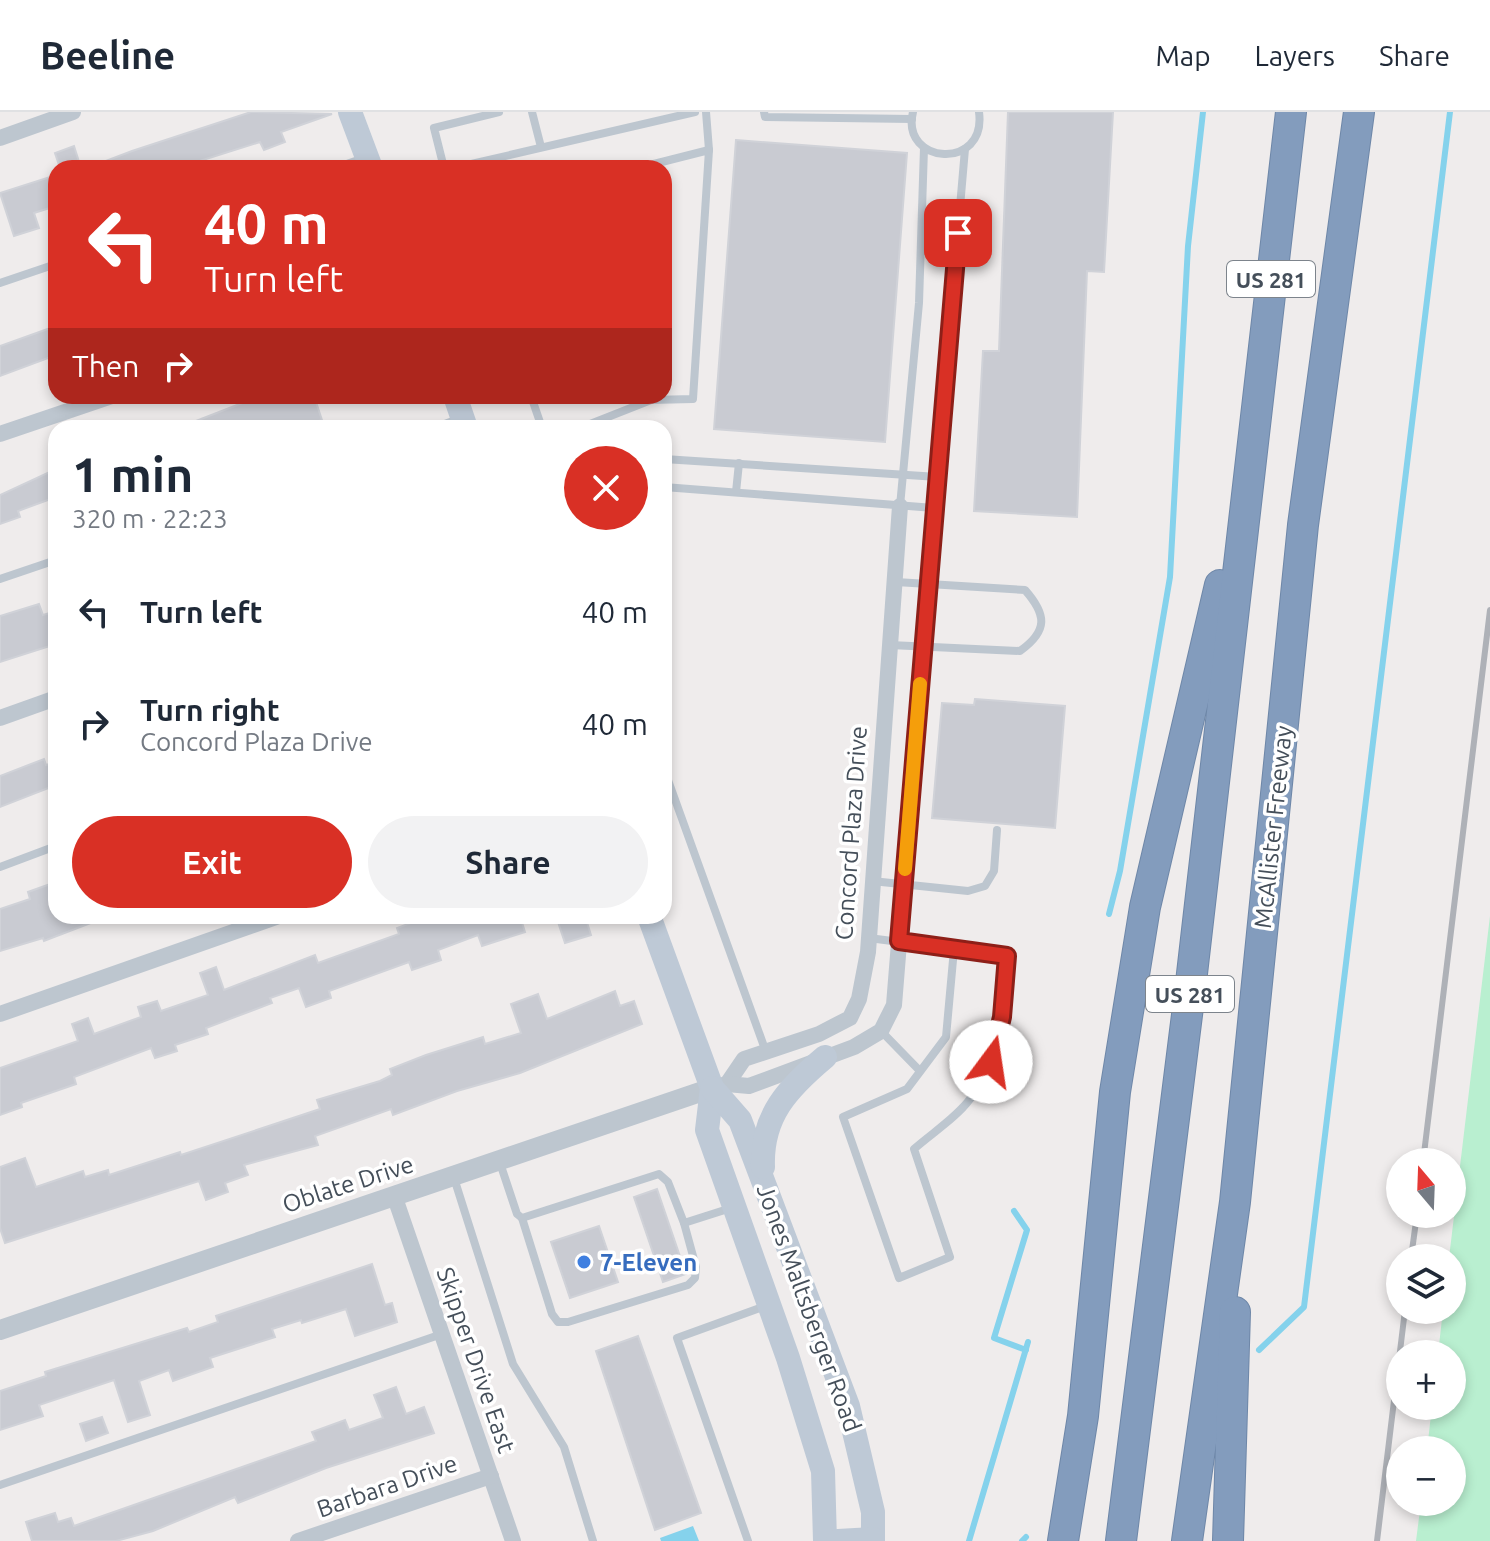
<!DOCTYPE html>
<meta charset="utf-8">
<style>
:root{--surface:#fff;--page:#f2f2f3;--text:#1f2937;--muted:#747a83;--line:#e0e1e3;--accent:#d93025}
body{margin:0;font-family:Ubuntu,sans-serif;background:var(--page);color:var(--text);height:100vh;display:flex;flex-direction:column;font-size:30px;white-space:nowrap}
*{box-sizing:border-box;margin:0}
p{font-size:26px;color:var(--muted)}
.icon{flex:none;width:44px;height:44px;fill:none;stroke:currentColor;stroke-width:2;stroke-linecap:round;stroke-linejoin:round}
.map{position:relative;flex:1;overflow:hidden}
.side{position:absolute;left:48px;top:308px;width:624px;height:504px;display:flex;flex-direction:column;background:var(--surface);border-radius:24px;box-shadow:0 4px 12px #0003}
.side>*{flex:none}
.banner{position:absolute;left:48px;top:48px;width:624px;height:244px;border-radius:24px;box-shadow:0 4px 12px #0003;background:#d93025;color:#fff;overflow:hidden}
.needle{width:52px;rotate:341deg}
.buttons{position:absolute;left:1386px;top:1036px;display:grid;gap:16px}
.buttons a{display:grid;place-items:center;width:80px;height:80px;border-radius:50%;background:var(--surface);box-shadow:0 4px 12px #0003;font-size:40px}
.pin{position:absolute;display:grid;place-items:center;width:68px;height:68px;color:#fff;margin:-34px;border-radius:16px;box-shadow:0 4px 12px #0006}
.me{position:absolute;width:88px;margin:-44px;rotate:14deg;stroke-linejoin:round;filter:drop-shadow(0 0 6px #0008)}
.turn{display:flex;align-items:center;gap:28px;height:168px;padding:0 24px;font-size:36px}
.turn .icon{width:104px;height:104px;stroke-width:2.5}
.turn b{display:block;font-size:56px;line-height:68px}
.then{display:flex;align-items:center;height:76px;padding:0 24px;background:#0003;gap:16px;font-size:30px}
.round{display:grid;place-items:center;flex:none;width:84px;height:84px;border-radius:42px;background:var(--page)}
.headline{display:flex;align-items:center;justify-content:space-between;height:136px;padding:0 24px}
h1{font-size:48px;font-weight:600;line-height:60px}
.cta{display:flex;gap:16px;margin-top:auto;padding:16px 24px}
.cta a{flex:1;height:92px;border-radius:48px;background:var(--accent);color:#fff;font-size:32px;font-weight:600;line-height:92px;text-align:center}
.cta a+a{background:var(--page);color:var(--text)}
ul{padding:0;list-style:none}
li{display:flex;align-items:center;gap:24px;height:112px;padding:0 24px}
li div{flex:1}
li b{display:block;font-size:30px}
li em{font-style:normal}
header{display:flex;align-items:center;gap:48px;box-sizing:border-box;height:112px;padding:0 40px;background:var(--surface);border-bottom:2px solid var(--line)}
header strong{font-size:38px}
nav{display:flex;gap:44px;margin-inline-start:auto;font-size:28px}
.map>svg:first-child{display:block}
.green{fill:#b9efd0}
.water{fill:#85d2ec}
.lines{fill:none;stroke-linecap:round;stroke-linejoin:round}
.stream{stroke:#85d2ec;stroke-width:6}
.building{fill:#c9cbd2;stroke:#d0d2d8;stroke-width:2}
.motorway-casing{stroke:#6e87a8;stroke-width:32}
.service{stroke:#bdc6cf;stroke-width:8}
.minor{stroke:#bdc6cf;stroke-width:16}
.tertiary{stroke:#bdc6cf;stroke-width:20}
.secondary{stroke:#bec9d6;stroke-width:24}
.motorway{stroke:#839cbd;stroke-width:30}
.rail{stroke:#aeb1b7;stroke-width:6}
.route-casing{stroke:#8d1f18;stroke-width:20}
.route{stroke:#d93025;stroke-width:14}
.slow{stroke:#f59e0b;stroke-width:14}
.shop-dot{fill:#3f7fe0;stroke:#fff;stroke-width:3}
.labels{text-anchor:middle;dominant-baseline:central;stroke-width:7;stroke-linejoin:round;paint-order:stroke}
.shield{fill:#fff;stroke:#7d848c;stroke-width:2}
.shield-label{font-size:22px;font-weight:bold;fill:#454f5a}
.street-label{font-size:24px;fill:#454f5a;stroke:#fff}
.shop-label{font-size:24px;font-weight:bold;fill:#366cbe;stroke:#fff;text-anchor:start}
</style>
<header>
<strong>Beeline</strong>
<nav><a>Map</a><a>Layers</a><a>Share</a></nav>
</header>
<div class="map">
<svg width="1490" height="1429" viewBox="0 0 1490 1429">
<rect width="100%" height="100%" fill="#efecec"/>
<!-- green -->
<polygon class="green" points="1490,804 1490,1429 1416,1429 1421,1390 1452,1390 1452,1338 1427,1338 1432,1294 1452,1294 1452,1242 1438,1242 1443,1198 1452,1198 1449,1146"/>
<!-- water -->
<polygon class="water" points="693,1414 699,1429 661,1429 660,1426"/>
<g class="lines">
<!-- stream -->
<g class="stream">
<polyline points="1109,802 1120,759 1170,465 1188,134 1203,0"/>
<polyline points="1014,1099 1027,1118 994,1226 1026,1238"/>
<polyline points="1259,1238 1304,1195 1450,0"/>
<polyline points="969,1429 1028,1230"/>
<polyline points="1022,1429 1026,1425"/>
</g>
</g>
<!-- building -->
<g class="building">
<polygon points="251,0 332,2 281,20 285,30 264,38 260,30 187,53 188,56 96,56 95,53 132,39"/>
<polygon points="1008,0 1113,0 1104,160 1087,159 1077,405 974,399 983,239 999,239"/>
<polygon points="736,28 907,41 885,330 714,317"/>
<polygon points="74,34 81,56 60,56 55,41"/>
<polygon points="56,63 56,94 34,101 39,116 14,124 0,81"/>
<polygon points="56,214 56,243 0,264 0,234"/>
<polygon points="260,284 314,284 322,308 298,316 288,316 285,310 266,316 178,316"/>
<polygon points="56,357 56,385 18,399 20,405 0,412 0,383"/>
<polygon points="39,492 43,503 56,499 56,532 0,550 0,504"/>
<polygon points="975,587 1065,594 1055,716 932,706 942,591 974,593"/>
<polygon points="44,647 46,653 56,650 56,673 0,695 0,664"/>
<polygon points="56,770 56,804 101,804 101,807 44,829 43,826 0,839 0,797 30,787 28,780"/>
<polygon points="429,804 520,804 525,820 482,834 478,823 438,838 441,848 412,858 409,850 329,879 331,886 306,895 299,876 270,886 272,891 206,916 208,922 175,933 177,939 155,946 151,936 74,965 76,972 21,991 22,995 0,1003 0,956 78,929 72,912 88,906 94,922 141,905 138,895 157,889 161,899 208,883 200,861 216,855 224,878 315,843 318,851 399,822 397,816"/>
<polygon points="568,804 585,804 591,823 565,831 557,807"/>
<polygon points="615,879 620,894 634,889 642,912 520,961 457,979 393,1003 391,997 315,1024 318,1033 244,1053 248,1063 225,1071 228,1080 206,1088 199,1069 5,1131 0,1116 0,1055 25,1046 36,1075 83,1059 85,1065 108,1058 109,1063 180,1040 181,1043 320,997 317,988 380,969 392,963 390,957 426,943 483,925 485,932 521,921 511,892 538,882 547,907"/>
<polygon points="657,1077 686,1162 663,1170 634,1085"/>
<polygon points="599,1114 618,1170 570,1186 551,1130"/>
<polygon points="372,1152 385,1193 392,1191 397,1210 355,1224 346,1197 302,1211 301,1208 272,1217 275,1225 210,1246 213,1255 173,1269 169,1258 139,1269 150,1303 128,1310 114,1268 39,1293 43,1304 0,1318 0,1279 46,1264 45,1260 187,1216 189,1220 218,1210 216,1204"/>
<polygon points="638,1224 701,1401 655,1418 596,1239"/>
<polygon points="396,1275 406,1302 424,1295 434,1321 326,1356 238,1391 235,1385 153,1419 116,1429 32,1429 26,1410 55,1401 58,1410 71,1406 74,1414 316,1329 312,1320 345,1308 349,1318 383,1306 374,1283"/>
<polygon points="102,1305 108,1321 86,1329 80,1312"/>
</g>
<g class="lines">
<!-- motorway casing -->
<g class="motorway-casing">
<g id="motorway">
<polyline points="1063,1429 1083,1304 1115,980 1145,795 1220,473"/>
<polyline points="1121,1429 1190,879 1291,0"/>
<polyline points="1187,1429 1235,1090 1303,413 1359,0"/>
<polyline points="1228,1429 1235,1200"/>
</g>
</g>
<!-- service -->
<g class="service">
<polyline points="532,0 541,35"/>
<polyline points="706,0 709,38"/>
<polyline points="764,0 765,5 912,7"/>
<path d="M913 0C900 53 987 59 979 0"/>
<polyline points="335,56 364,46"/>
<polyline points="444,56 434,16 499,0"/>
<polyline points="454,56 695,0"/>
<polyline points="0,171 56,152"/>
<polyline points="531,284 542,316"/>
<polyline points="434,316 458,307"/>
<polyline points="580,316 651,288 693,287 709,38 638,56"/>
<polyline points="664,347 938,365"/>
<polyline points="664,375 934,396 965,37"/>
<polyline points="736,380 739,351"/>
<polyline points="900,394 919,191 924,36"/>
<polyline points="0,467 56,448"/>
<path d="M890 533 1020 539C1048 519 1047 503 1025 478L896 470"/>
<polyline points="664,657 766,940"/>
<polyline points="0,755 56,734"/>
<polyline points="872,769 968,779 985,774 994,759 997,718"/>
<path d="M869 826 1007 844C1003 893 1001 946 970 987 956 1006 932 1021 914 1037L950 1145 899 1166 843 1005 907 977 946 925 954 837"/>
<polyline points="881,919 920,959"/>
<polyline points="500,1051 517,1102 522,1106 659,1062 668,1070 684,1111 731,1096"/>
<polyline points="454,1066 513,1252 564,1335 593,1429"/>
<polyline points="522,1106 552,1202 558,1210 568,1210 688,1173 695,1166 696,1155 684,1111"/>
<polyline points="0,1373 442,1222"/>
<polyline points="748,1429 677,1226 768,1193"/>
</g>
<!-- minor -->
<g class="minor">
<polyline points="0,26 73,0"/>
<polyline points="0,322 112,284"/>
<polyline points="0,606 56,586"/>
<polyline points="0,902 279,804"/>
<polyline points="727,972 744,947 819,922 850,906 859,887 868,840 900,394"/>
<polyline points="712,976 727,972 749,974 854,935 881,919 894,893 934,396"/>
<polyline points="394,1083 513,1429"/>
<polyline points="298,1429 491,1364"/>
</g>
<!-- tertiary -->
<polyline class="tertiary" points="0,1218 712,976"/>
<!-- secondary -->
<g class="secondary">
<polyline points="350,0 371,56"/>
<polyline points="455,284 466,316"/>
<polyline points="649,804 712,976 707,1018 788,1246 823,1359 825,1429"/>
<polyline points="712,976 740,1008 848,1294 873,1400 873,1429"/>
<path d="M763 1055C761 1004 788 976 825 945"/>
<polyline points="838,1429 873,1427"/>
</g>
<!-- motorway -->
<use href="#motorway" class="motorway"/>
<!-- rail -->
<g class="rail">
<polyline points="1423,1050 1490,498"/>
<polyline points="1411,1146 1417,1102"/>
<polyline points="1377,1429 1405,1198"/>
</g>
</g>
<g class="lines">
<!-- route casing -->
<g class="route-casing">
<polyline id="route" points="958,121 899,829 1007,844 1002,905 991,950"/>
</g>
<!-- route -->
<use href="#route" class="route"/>
<!-- slow -->
<polyline class="slow" points="905,757 920,572"/>
</g>
<!-- markers -->
<circle class="shop-dot" cx="584" cy="1150" r="8"/>
<g class="labels">
<!-- shield labels -->
<g class="shield">
<rect x="1227" y="149" width="88" height="36" rx="6"/>
<rect x="1146" y="864" width="88" height="36" rx="6"/>
</g>
<g class="shield-label">
<text x="1271" y="167">US 281</text>
<text x="1190" y="882">US 281</text>
</g>
<!-- street labels -->
<g class="street-label">
<text transform="translate(1273 715) rotate(-84)">McAllister Freeway</text>
<text transform="translate(851 721) rotate(-86)">Concord Plaza Drive</text>
<text transform="translate(348 1072) rotate(-18)">Oblate Drive</text>
<text transform="translate(809 1196) rotate(70)">Jones Maltsberger Road</text>
<text transform="translate(476 1248) rotate(71)">Skipper Drive East</text>
<text transform="translate(387 1374) rotate(-19)">Barbara Drive</text>
</g>
<!-- shop labels -->
<g class="shop-label">
<text x="600" y="1150">7-Eleven</text>
</g>
</g>
</svg>
<div class="buttons">
<a><svg class="needle" viewBox="-14 -14 28 28"><path d="M0-13l5 13h-10z" fill="#e53935"/><path d="M0 13l5-13h-10z" fill="#747a83"/></svg></a>
<a><svg class="icon" aria-label="layers" viewBox="0 0 24 24"><path d="M12 4l9 5-9 5-9-5zM3 14l9 5 9-5"/></svg></a>
<a>+</a>
<a>−</a>
</div>
<div class="pin" style="left:958px;top:121px;background:#d93025"><svg class="icon" aria-label="arrive" viewBox="0 0 24 24"><path d="M6 21V4h12l-3 4 3 4H6"/></svg></div>
<svg class="me" style="left:991px;top:950px" viewBox="-20 -20 40 40"><circle r="19" fill="#fff"/><path d="M0-13L10 11 0 6-10 11z" fill="#d93025"/></svg>
<div class="banner">
<div class="turn"><svg class="icon" aria-label="left" viewBox="0 0 24 24"><path d="M17 20v-9H6M10 6l-5 5 5 5"/></svg><div><b>40 m</b>Turn left</div></div>
<div class="then">Then<svg class="icon" aria-label="right" viewBox="0 0 24 24"><path d="M7 20v-9h11M14 6l5 5-5 5"/></svg></div>
</div>
<section class="side">
<div class="headline"><div><h1>1 min</h1><p>320 m · 22:23</p></div><a class="round" style="background:#d93025;color:#fff"><svg class="icon" aria-label="close" viewBox="0 0 24 24"><path d="M6 6l12 12M18 6L6 18"/></svg></a></div>
<ul>
<li><svg class="icon" aria-label="left" viewBox="0 0 24 24"><path d="M17 20v-9H6M10 6l-5 5 5 5"/></svg><div><b>Turn left</b></div><em>40 m</em></li>
<li><svg class="icon" aria-label="right" viewBox="0 0 24 24"><path d="M7 20v-9h11M14 6l5 5-5 5"/></svg><div><b>Turn right</b><p>Concord Plaza Drive</p></div><em>40 m</em></li>
</ul>
<div class="cta"><a>Exit</a><a>Share</a></div>
</section>
</div>
